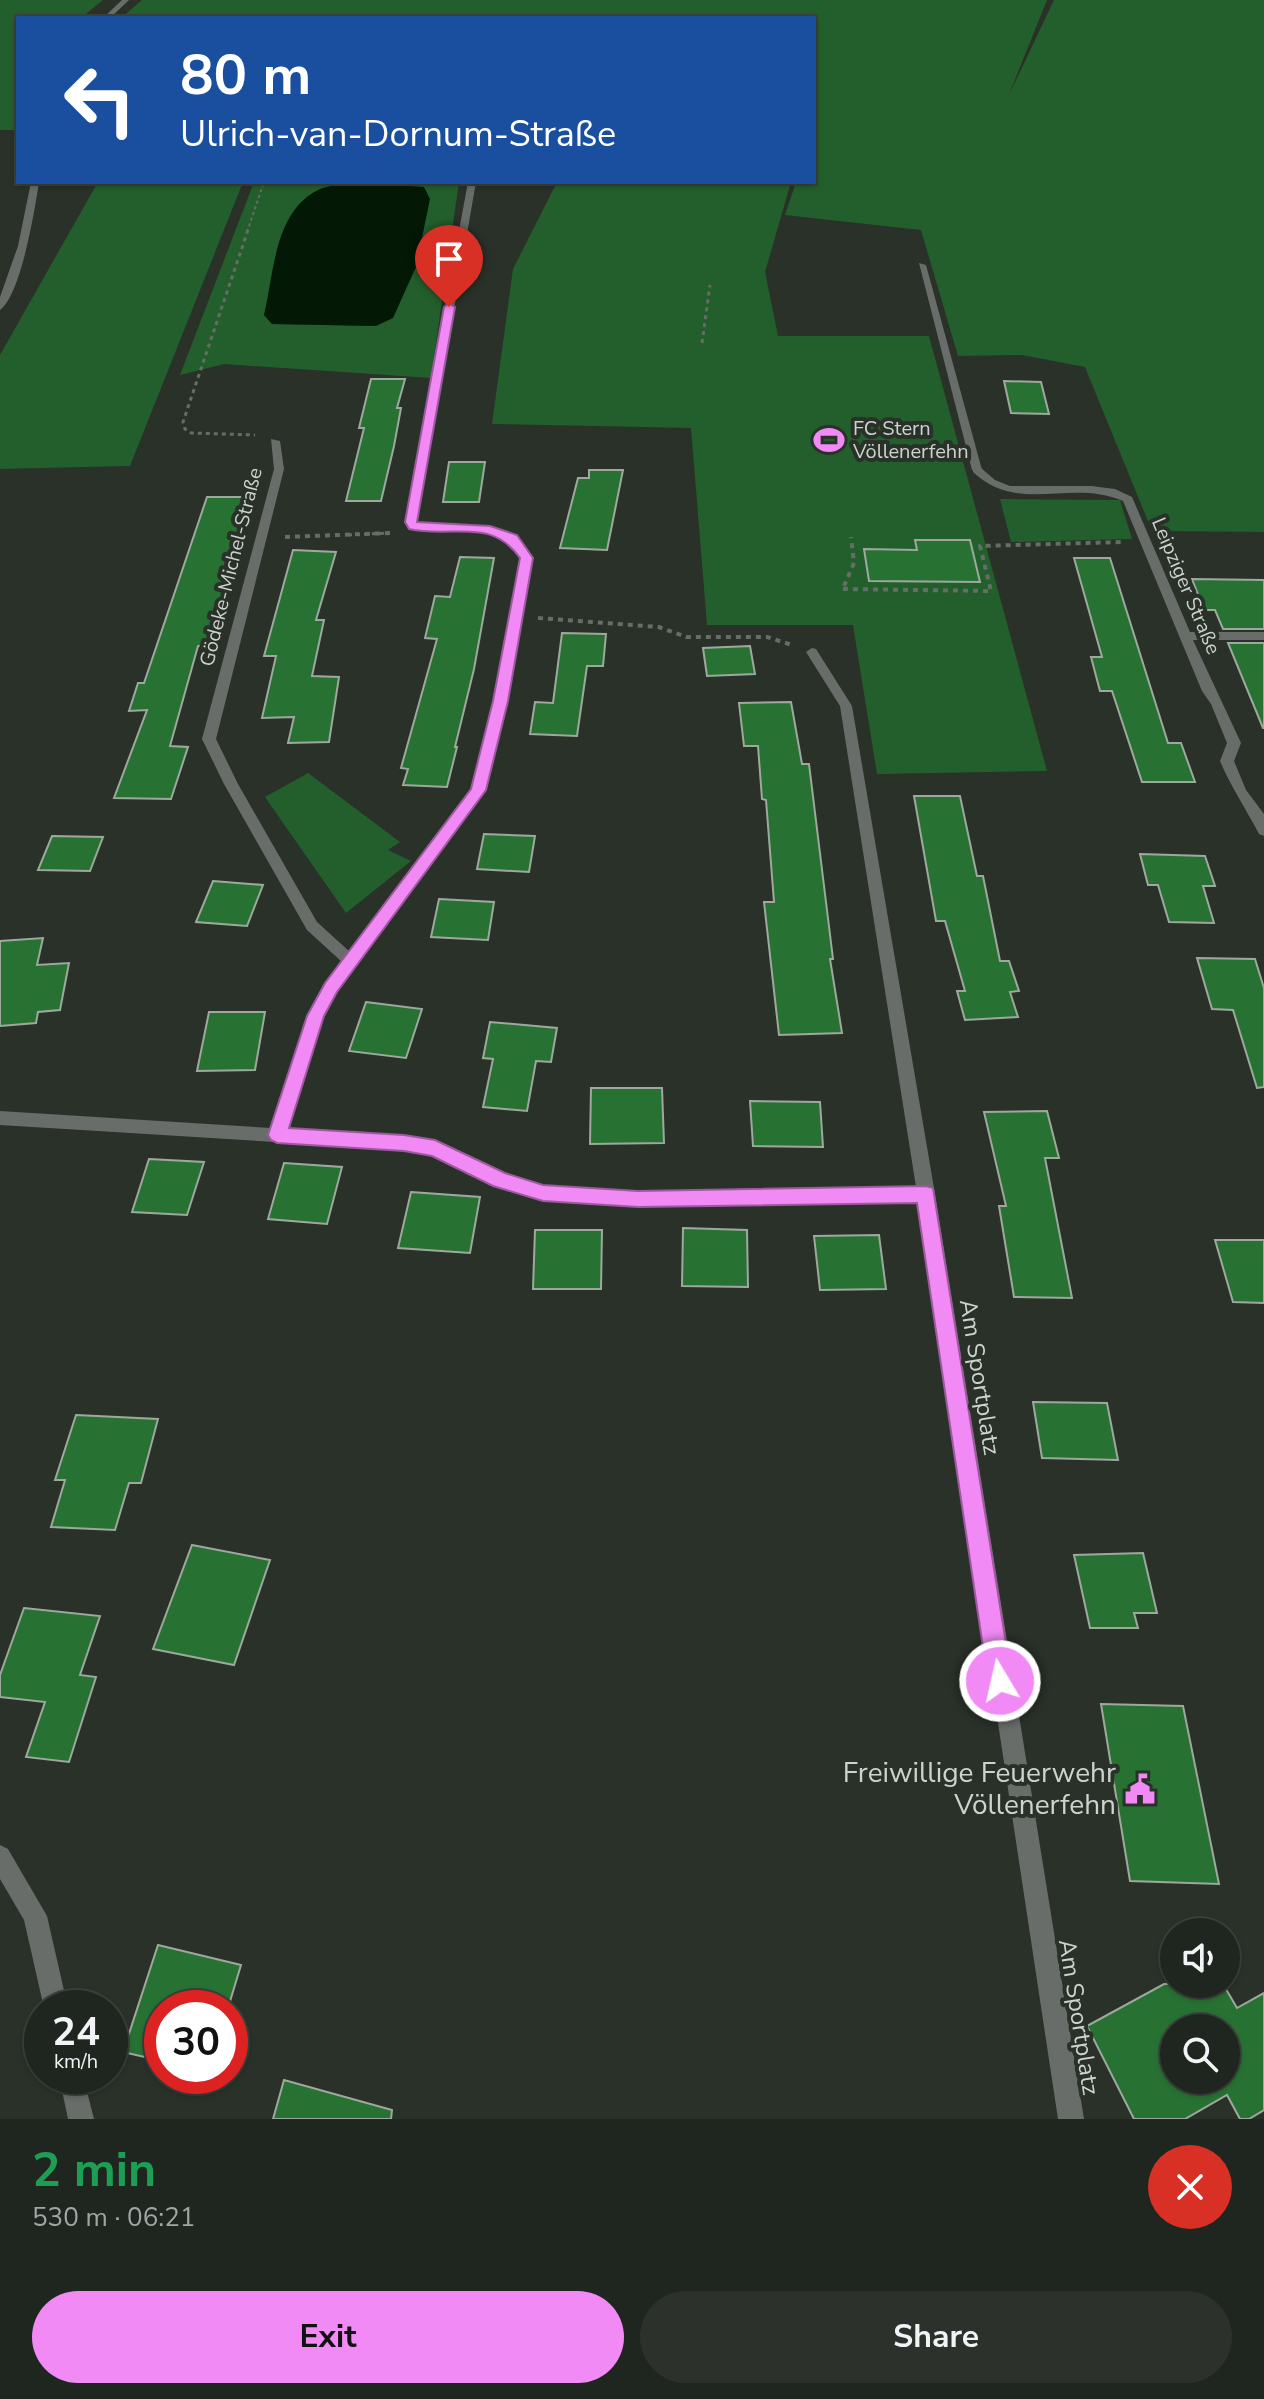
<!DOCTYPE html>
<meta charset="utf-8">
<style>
:root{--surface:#1f251f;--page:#2c312c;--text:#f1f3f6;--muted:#a1a5a4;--line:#3c423d;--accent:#f18af4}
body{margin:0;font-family:"Nunito Sans",sans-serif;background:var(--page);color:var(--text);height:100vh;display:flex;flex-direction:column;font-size:30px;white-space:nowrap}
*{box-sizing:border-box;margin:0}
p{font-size:26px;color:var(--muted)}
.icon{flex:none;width:44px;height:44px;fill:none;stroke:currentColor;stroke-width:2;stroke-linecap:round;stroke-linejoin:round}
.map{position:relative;height:2119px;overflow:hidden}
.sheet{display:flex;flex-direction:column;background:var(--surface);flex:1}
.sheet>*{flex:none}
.guide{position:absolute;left:16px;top:16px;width:800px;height:168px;border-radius:0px;box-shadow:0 2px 6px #0004,0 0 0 2px var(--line);background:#1a4fa0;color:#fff;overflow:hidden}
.buttons{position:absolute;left:1160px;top:1918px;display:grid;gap:16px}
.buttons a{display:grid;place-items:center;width:80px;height:80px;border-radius:50%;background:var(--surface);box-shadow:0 2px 6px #0004,0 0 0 2px var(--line);font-size:40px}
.speed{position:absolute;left:24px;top:1990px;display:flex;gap:16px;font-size:40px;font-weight:700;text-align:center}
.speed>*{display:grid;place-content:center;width:104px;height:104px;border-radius:50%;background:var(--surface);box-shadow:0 2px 6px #0004,0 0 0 2px var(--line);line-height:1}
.speed small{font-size:20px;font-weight:400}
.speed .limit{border:12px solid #d22;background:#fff;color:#111}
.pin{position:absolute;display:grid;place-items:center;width:68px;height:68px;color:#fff;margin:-82px -34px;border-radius:50% 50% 50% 0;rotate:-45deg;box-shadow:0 0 8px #0007}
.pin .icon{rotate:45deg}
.me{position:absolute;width:88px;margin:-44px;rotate:351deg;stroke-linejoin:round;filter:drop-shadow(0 0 6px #0008)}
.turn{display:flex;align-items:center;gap:28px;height:168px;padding:0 32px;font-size:36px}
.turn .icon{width:104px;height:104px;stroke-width:2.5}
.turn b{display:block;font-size:56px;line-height:68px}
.round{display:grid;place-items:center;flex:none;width:84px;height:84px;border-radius:42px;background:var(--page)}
.headline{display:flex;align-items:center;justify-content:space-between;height:136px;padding:0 32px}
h1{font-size:48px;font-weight:700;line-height:60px;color:#1e9e55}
.button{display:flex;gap:16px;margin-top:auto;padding:16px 32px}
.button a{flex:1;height:92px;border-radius:48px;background:var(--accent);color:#111;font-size:32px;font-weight:700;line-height:92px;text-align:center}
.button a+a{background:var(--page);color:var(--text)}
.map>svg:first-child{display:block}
.green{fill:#235f2c;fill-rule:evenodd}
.water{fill:#031906}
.building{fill:#277233;stroke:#9ea89e;stroke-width:2;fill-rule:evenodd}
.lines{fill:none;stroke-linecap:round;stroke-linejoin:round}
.path-far2{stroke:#666d66;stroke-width:2;stroke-dasharray:3 3;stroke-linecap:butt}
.path-far1{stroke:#666d66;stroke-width:3;stroke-dasharray:4 4;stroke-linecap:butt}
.path{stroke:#666d66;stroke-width:4;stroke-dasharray:5 5;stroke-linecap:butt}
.service{fill:#696d69;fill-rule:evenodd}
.minor{fill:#696d69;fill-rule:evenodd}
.tertiary{fill:#696d69;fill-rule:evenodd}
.route{fill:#f18af4;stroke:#9d5a9f;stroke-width:2}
.labels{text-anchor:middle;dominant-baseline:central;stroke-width:8;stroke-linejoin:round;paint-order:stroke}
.far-poi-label{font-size:20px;fill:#cdd3ce;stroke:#293129;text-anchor:start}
.far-street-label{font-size:20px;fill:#cdd3ce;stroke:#293129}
.street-label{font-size:24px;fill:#cdd3ce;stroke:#293129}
.near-poi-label{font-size:28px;fill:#cdd3ce;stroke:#293129;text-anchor:end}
</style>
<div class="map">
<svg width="1264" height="2119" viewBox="0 0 1264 2119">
<rect width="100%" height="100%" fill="#293129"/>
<!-- green -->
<g class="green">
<polygon points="0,0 103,0 81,18 18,18 18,130 0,130"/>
<polygon points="142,0 1047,0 1008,97 1054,0 1264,0 1264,532 1152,531 1085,367 1022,355 958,356 921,230 785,215 796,182 814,182 814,18 121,18"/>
<polygon points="98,182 243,182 130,466 0,469 0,355"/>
<path d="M254 182H459L431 378 224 364 180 375ZM355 183 424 187 376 326 272 324 264 315 268 299Z"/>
<polygon points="557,182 791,182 765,272 778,336 929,336 1047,771 877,774 853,625 707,625 691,428 492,424 513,269"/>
<polygon points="1000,499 1120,500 1132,539 1011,542"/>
<polygon points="308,773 400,842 388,850 411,861 346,913 265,797"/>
</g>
<!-- water -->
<path class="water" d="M355 183 424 187 430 199 416 267 393 318 376 326 272 324 264 315C274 274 274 212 318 190 328 185 343 185 355 183Z"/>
<!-- building -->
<g class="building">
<polygon points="371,379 405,379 397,408 401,408 394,446 381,501 346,501 364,428 359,428"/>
<polygon points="1004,381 1041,382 1049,414 1011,413"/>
<polygon points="449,462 485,462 479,502 443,502"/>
<polygon points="589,470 623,470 607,550 560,548 578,478 589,478"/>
<polygon points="207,497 247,497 209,646 198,646 170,746 188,747 171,799 114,798 147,710 129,711 138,683 144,683"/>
<polygon points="915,540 970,540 980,582 869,581 864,549 917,550"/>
<polygon points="293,550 336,552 316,620 324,620 312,676 339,677 329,742 288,743 294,717 262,718 276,656 264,656"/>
<polygon points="460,557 494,558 474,669 455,747 457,747 447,787 403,785 408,769 401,768 437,639 425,638 435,596 450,597"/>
<polygon points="1074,558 1110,558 1168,743 1181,743 1195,782 1142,782 1112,691 1100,691 1091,657 1102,657"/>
<polygon points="1192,579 1264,580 1264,629 1223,629 1215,610 1204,610"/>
<polygon points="562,633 606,634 603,666 587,666 577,736 530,734 535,702 553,703"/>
<polygon points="1228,643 1264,643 1264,728 1263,728"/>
<polygon points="750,646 755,674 707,676 703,648"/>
<polygon points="791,702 802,764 809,764 833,959 830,959 842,1033 779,1035 764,902 774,902 766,800 762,799 758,746 744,746 739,703"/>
<polygon points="914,796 960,796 977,876 983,876 1000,961 1009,961 1019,991 1010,992 1018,1017 965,1020 957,991 965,991 945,921 936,921"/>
<polygon points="484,834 535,836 529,872 477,869"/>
<polygon points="52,836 103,837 90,871 38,870"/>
<polygon points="1140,854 1205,856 1215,886 1203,886 1214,923 1169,922 1158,885 1148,885"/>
<polygon points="213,881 263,885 247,926 196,922"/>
<polygon points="439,899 494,902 488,940 431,937"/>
<polygon points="43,938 37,965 69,963 60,1010 38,1012 36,1023 0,1026 0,941"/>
<polygon points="1197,958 1255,959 1264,988 1264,1087 1257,1088 1233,1010 1212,1009"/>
<polygon points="366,1002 422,1009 406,1058 349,1051"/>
<polygon points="209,1012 265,1012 255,1070 197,1071"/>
<polygon points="490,1022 557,1028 551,1062 536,1061 527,1111 483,1107 493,1059 483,1058"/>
<polygon points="591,1088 662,1088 664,1143 590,1144"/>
<polygon points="750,1101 820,1102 823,1147 753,1146"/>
<polygon points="1047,1111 1059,1158 1045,1158 1072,1298 1014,1297 999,1206 1006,1206 984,1112"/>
<polygon points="149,1159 204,1162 187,1215 132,1212"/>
<polygon points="284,1163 342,1167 327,1224 268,1219"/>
<polygon points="411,1192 480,1197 470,1253 398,1248"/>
<polygon points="683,1228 747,1230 748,1287 682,1286"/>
<polygon points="535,1230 602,1230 601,1289 533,1289"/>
<polygon points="879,1235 886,1289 820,1290 814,1236"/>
<polygon points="1215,1240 1264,1240 1264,1303 1233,1302"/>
<polygon points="1033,1402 1107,1403 1118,1460 1042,1458"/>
<polygon points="76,1415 158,1419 141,1483 129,1483 115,1530 51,1527 65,1480 55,1480"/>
<polygon points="192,1545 270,1560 234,1665 153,1649"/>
<polygon points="1143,1553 1157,1613 1134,1613 1138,1628 1090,1628 1074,1555"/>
<polygon points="24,1608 100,1616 80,1675 96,1677 69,1762 26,1757 45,1702 0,1697 0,1675"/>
<polygon points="1101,1704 1183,1706 1219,1884 1130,1881"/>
<polygon points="158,1945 241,1965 228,2008 162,2008 162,2061 123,2052"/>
<path d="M1164 1984H1223L1237 2008 1264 1993V2110L1249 2119H1240L1227 2095 1185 2119H1134L1087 2026ZM1174 2028H1226V2080H1174Z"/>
<polygon points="284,2080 392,2110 391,2119 273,2119"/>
</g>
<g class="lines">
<!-- path-far2 -->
<polyline class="path-far2" points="247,232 264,182"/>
<!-- path-far1 -->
<g class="path-far1">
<polyline points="248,230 183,422 185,429 191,433 255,435"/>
<polyline points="702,343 710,285"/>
<polyline points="348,535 390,533"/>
</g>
<!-- path -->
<g class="path">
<polyline points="285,537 390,533"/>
<polyline points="844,586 854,563 851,537"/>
<polyline points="843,589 991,591 980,546 1121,542"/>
<polyline points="538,618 659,627 686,637 767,637 792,645"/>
</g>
<!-- service -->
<polygon class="service" points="919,263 926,265 982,470 981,472 972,470"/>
<!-- minor -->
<g class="minor">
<path d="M468 182H476L417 522 422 525 489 527 516 536 533 558 507 701 485 790 337 992 324 1016 287 1129 404 1136 435 1141 503 1174 543 1186 638 1192 916 1187 840 706 806 652 812 648 816 649 852 706 935 1194 1084 2119H1058L919 1201 638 1206 543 1200 493 1185 432 1154 404 1150 0 1125V1111L271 1128C290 1069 304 1012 342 962L307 930 224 784 202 739 274 469 271 439 280 441 284 469 216 739 238 784 317 922 350 952 471 789 495 701 521 558C518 553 514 547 510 543 490 524 437 535 410 528L405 522Z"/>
<path d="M973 468H981L995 480 1010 486H1091L1115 489 1132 497 1190 632H1264V640H1193L1241 743 1234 761 1246 790 1264 814V836L1259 834C1246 809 1231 787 1220 761L1227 743 1211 704 1202 691 1123 501C1070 478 1019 515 973 472Z"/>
<polygon points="0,1845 8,1849 47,1916 68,2008 44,2008 24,1920 0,1879"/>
<polygon points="59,2076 83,2076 94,2119 68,2119"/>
</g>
<!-- tertiary -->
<g class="tertiary">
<polygon points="122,0 129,0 110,18 103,18"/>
<path d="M31 182H39C35 209 21 295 0 310V297L18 246Z"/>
</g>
</g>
<!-- route -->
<path class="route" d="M449 303 455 307 417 522 490 526 517 535 533 558 508 701 486 790 337 992 324 1016 289 1128 404 1135 435 1140 505 1173 543 1185 638 1191 926 1186 933 1188 1012 1681 1009 1690 1000 1693 991 1690 988 1681 917 1203 638 1207 543 1201 493 1186 432 1156 404 1151 277 1143 271 1140 268 1135 307 1016 325 983 471 789 493 701 520 558C490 516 453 539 409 529L405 522 444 307Z"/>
<!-- icons -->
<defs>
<g id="stadium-bare" transform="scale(2.4)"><path d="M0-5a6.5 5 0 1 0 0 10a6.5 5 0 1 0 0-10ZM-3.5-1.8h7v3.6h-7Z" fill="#f18af4" stroke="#293129" stroke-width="2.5" paint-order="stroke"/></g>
<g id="civic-bare" transform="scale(2.4)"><path d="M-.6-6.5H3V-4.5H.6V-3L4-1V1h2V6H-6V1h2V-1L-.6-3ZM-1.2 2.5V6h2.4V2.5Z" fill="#f18af4" stroke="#293129" stroke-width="2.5" paint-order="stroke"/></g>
</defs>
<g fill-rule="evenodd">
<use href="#stadium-bare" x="829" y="440"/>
<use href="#civic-bare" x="1140" y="1789"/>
</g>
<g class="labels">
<!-- far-poi labels -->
<g class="far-poi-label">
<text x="853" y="428">FC Stern<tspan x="853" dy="23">Völlenerfehn</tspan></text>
</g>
<!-- far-street labels -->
<g class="far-street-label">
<text transform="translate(231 567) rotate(-76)">Gödeke-Michel-Straße</text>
<text transform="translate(1186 586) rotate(67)">Leipziger Straße</text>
</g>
<!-- street labels -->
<g class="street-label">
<text transform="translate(980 1377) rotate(81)">Am Sportplatz</text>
<text transform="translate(1079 2017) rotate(81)">Am Sportplatz</text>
</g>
<!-- near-poi labels -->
<g class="near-poi-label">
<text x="1116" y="1773">Freiwillige Feuerwehr<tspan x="1116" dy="32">Völlenerfehn</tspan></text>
</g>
</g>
</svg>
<div class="buttons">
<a><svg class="icon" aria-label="sound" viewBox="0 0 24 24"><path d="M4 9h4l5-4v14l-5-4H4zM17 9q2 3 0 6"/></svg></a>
<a><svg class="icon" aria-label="search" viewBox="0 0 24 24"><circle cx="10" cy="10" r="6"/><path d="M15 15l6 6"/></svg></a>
</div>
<div class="speed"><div>24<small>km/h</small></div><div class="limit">30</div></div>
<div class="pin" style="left:449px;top:307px;background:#d93025"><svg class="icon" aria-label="arrive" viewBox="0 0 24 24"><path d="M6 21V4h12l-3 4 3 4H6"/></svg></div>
<svg class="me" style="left:1000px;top:1681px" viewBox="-20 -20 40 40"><circle r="17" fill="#f18af4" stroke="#fff" stroke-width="3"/><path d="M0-11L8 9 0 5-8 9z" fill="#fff"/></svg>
<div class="guide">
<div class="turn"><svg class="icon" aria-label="left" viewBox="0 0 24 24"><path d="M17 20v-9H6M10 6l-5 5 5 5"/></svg><div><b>80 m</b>Ulrich-van-Dornum-Straße</div></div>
</div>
</div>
<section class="sheet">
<div class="headline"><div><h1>2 min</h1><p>530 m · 06:21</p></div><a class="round" style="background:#d93025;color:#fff"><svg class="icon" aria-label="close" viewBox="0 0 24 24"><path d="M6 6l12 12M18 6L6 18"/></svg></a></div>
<div class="button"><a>Exit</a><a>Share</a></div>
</section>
